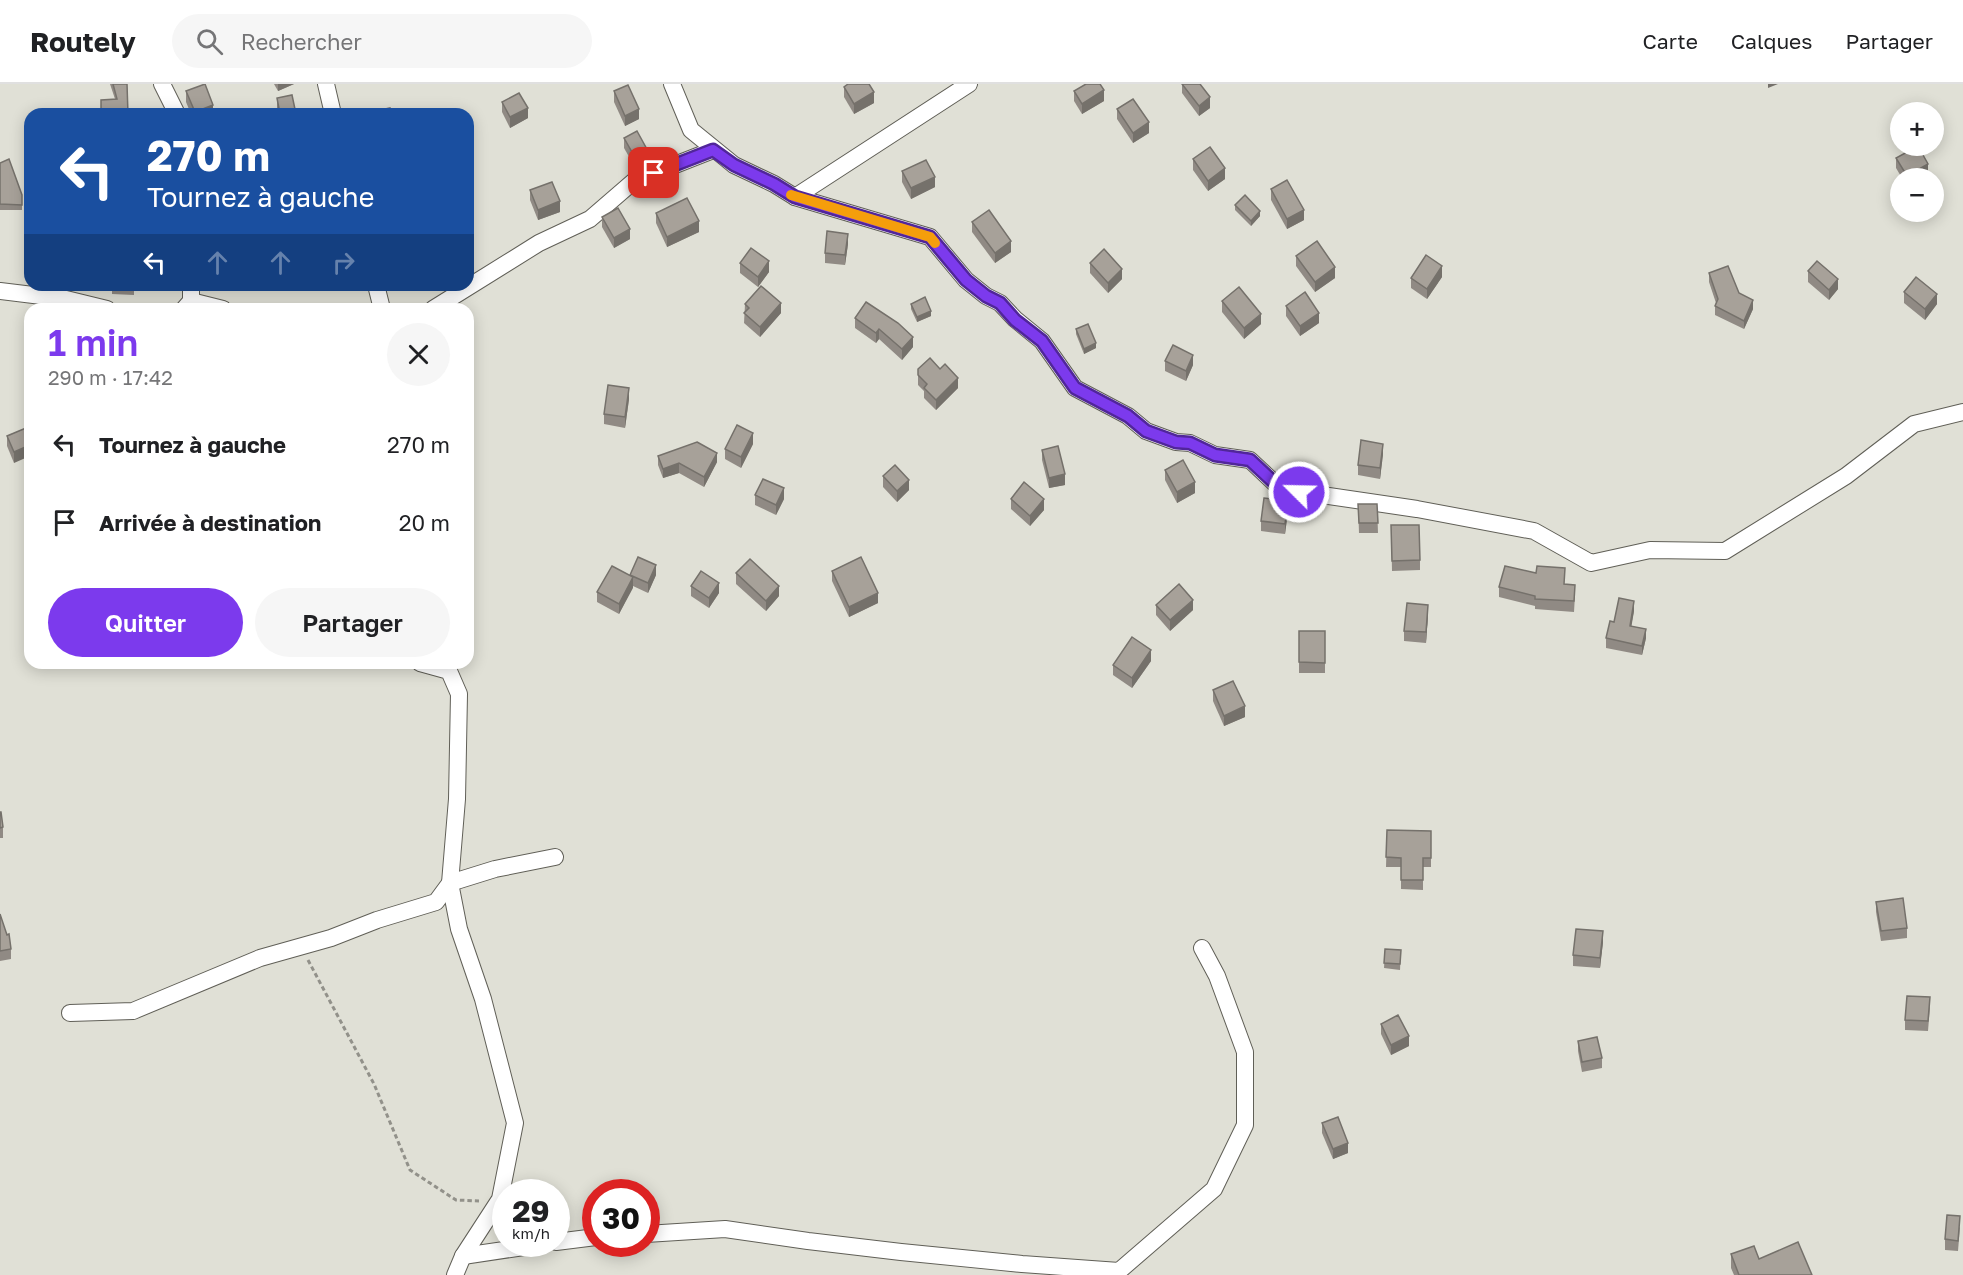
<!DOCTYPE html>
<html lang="fr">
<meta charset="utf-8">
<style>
:root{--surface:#fff;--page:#f6f6f6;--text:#202124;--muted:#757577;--line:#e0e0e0;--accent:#7c3aed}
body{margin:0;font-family:"Golos Text",sans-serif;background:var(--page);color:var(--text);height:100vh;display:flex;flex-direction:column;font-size:22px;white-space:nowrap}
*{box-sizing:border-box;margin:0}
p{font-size:20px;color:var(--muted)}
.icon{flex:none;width:33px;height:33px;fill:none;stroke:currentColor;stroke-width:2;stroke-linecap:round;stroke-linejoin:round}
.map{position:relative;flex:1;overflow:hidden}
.details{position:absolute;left:24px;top:219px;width:450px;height:366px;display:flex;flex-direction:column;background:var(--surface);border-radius:18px;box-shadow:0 3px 15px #0003}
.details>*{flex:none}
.guide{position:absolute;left:24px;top:24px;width:450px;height:183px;border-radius:18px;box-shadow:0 3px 15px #0003;background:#1a4fa0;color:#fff;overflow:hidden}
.buttons{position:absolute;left:1890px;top:18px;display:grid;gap:12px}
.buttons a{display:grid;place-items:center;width:54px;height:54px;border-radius:50%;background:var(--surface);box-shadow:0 3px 15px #0003;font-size:30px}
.speed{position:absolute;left:492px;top:1095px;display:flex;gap:12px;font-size:30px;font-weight:700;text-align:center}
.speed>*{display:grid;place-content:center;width:78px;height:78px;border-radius:50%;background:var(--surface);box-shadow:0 3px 15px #0003;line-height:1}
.speed small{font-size:15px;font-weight:400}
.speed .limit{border:9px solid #d22;background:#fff;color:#111}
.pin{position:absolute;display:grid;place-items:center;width:51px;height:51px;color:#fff;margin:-26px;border-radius:12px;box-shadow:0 3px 9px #0006}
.me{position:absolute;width:66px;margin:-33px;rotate:293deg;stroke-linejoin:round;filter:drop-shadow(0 0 4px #0008)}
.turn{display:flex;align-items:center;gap:21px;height:126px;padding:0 24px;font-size:27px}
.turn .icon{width:78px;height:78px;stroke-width:2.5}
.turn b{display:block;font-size:42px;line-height:51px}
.lanes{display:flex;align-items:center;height:57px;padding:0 24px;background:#0003;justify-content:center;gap:30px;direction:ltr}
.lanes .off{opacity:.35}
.round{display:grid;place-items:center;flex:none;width:63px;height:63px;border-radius:32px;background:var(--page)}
.head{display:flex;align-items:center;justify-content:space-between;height:102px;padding:0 24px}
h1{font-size:36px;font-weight:600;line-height:45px;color:var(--accent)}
.action{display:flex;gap:12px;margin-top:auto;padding:12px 24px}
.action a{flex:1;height:69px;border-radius:36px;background:var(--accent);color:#fff;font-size:24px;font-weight:600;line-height:69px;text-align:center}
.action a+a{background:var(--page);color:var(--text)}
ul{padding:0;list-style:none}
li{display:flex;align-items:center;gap:18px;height:78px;padding:0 24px}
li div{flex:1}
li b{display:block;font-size:22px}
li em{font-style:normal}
header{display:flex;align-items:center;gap:36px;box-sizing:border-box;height:84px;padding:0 30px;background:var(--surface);border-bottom:2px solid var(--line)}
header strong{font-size:28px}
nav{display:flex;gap:33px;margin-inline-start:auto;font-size:21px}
.search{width:420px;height:54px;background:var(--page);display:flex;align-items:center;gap:15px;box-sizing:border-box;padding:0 21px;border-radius:33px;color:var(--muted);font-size:22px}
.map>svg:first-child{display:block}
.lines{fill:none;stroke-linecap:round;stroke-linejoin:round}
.minor-casing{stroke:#605f57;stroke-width:18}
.path{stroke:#92918a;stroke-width:3;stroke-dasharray:4.5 3;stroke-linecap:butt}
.minor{stroke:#fff;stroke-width:16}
.wall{fill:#908a84}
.shaded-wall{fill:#75716b}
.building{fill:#a7a199;stroke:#75716b;stroke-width:1.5}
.route-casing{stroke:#51269a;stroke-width:15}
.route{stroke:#7c3aed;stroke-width:10}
.slow{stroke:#f59e0b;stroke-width:10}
</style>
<header>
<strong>Routely</strong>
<div class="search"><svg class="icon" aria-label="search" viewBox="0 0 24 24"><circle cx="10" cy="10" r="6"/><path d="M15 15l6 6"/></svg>Rechercher</div>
<nav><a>Carte</a><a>Calques</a><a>Partager</a></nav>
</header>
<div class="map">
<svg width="1963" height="1191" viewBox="0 0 1963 1191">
<rect width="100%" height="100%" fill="#e0e0d6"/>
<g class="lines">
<!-- minor casing -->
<g class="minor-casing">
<g id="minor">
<polyline points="162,0 177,30"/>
<polyline points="326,0 333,30"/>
<polyline points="672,0 691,46 734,81 774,100 795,113 930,153 966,196 986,212 1000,219 1015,235 1042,257 1075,304 1128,332 1146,347 1176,358 1190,359 1215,371 1250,376 1281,405 1417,425 1534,447 1591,479 1650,466 1725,467 1846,392 1914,340 1963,328"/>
<polyline points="795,113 969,0"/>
<polyline points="191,201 191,217"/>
<polyline points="376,201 382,225"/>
<polyline points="0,207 66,215 107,225"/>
<polyline points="184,225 191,217 223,225"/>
<polyline points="433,225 539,159 590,135 634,97 713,66"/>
<polyline points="420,579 449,587 459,610 457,715 450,799 459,845 483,915 515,1039 500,1115 463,1172 455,1191"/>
<polyline points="70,929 133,927 260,874 331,854 377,836 436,818 450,799 495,785 555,773"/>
<polyline points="646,1150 725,1145 808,1157 901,1168 1022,1180 1119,1187 1214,1105 1245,1041 1245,968 1217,892 1202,864"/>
<polyline points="556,1158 596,1153"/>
<polyline points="463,1172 544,1160"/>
</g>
</g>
<!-- path -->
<polyline class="path" points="308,876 374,1000 410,1086 456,1116 479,1117"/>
<!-- minor -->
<use href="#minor" class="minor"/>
</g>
<!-- wall -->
<g class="wall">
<polygon points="110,0 127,0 128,30 115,15"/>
<polygon points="274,0 294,0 278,7"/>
<polygon points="1182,0 1200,0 1210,24 1199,32 1182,9"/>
<polygon points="844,3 874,19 854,30 844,13"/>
<polygon points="186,7 213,30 191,30 186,18"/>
<polygon points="614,7 639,35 625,42 614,18"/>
<polygon points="1074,7 1104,17 1082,30 1074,17"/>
<polygon points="277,14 296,30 278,30 277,25"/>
<polygon points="502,18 528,34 510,44 502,28"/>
<polygon points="1117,25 1149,49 1133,59 1117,35"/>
<polygon points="624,54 649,80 636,85 624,64"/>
<polygon points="1896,74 1928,91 1921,94 1902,94 1896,84"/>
<polygon points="1193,75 1225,95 1208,107 1193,86"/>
<polygon points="0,79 22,111 22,126 0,126"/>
<polygon points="902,87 935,103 911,115 902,98"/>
<polygon points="1271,105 1304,136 1287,145 1271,116"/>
<polygon points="530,106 560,128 538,136 530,116"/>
<polygon points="1235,121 1260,132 1251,142 1235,126"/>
<polygon points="656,129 699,148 667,163 656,139"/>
<polygon points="602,133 630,155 614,164 602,143"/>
<polygon points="972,138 1011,168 995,179 972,148"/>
<polygon points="848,160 845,181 825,179 825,169"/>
<polygon points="1296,172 1335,194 1315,208 1296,182"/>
<polygon points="740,179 769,188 758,203 740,189"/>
<polygon points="1090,179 1122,195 1108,209 1090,189"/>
<polygon points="1808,187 1838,205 1829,216 1808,198"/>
<polygon points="1709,189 1739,209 1753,225 1744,245 1715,231 1715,222 1716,219 1709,198"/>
<polygon points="1442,193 1427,215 1411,204 1411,194"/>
<polygon points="112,201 134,201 134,211 112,210"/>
<polygon points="1904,208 1937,220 1925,236 1904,219"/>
<polygon points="1222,217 1261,240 1244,255 1222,228"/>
<polygon points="866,218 913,263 902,276 879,255 876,259 855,244 855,234"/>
<polygon points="745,220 781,229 760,253 744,239"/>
<polygon points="911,220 931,232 917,238 911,225"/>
<polygon points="1286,222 1319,239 1300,252 1286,232"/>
<polygon points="1076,245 1096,264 1084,270 1076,250"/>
<polygon points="1165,277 1193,281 1186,297 1165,287"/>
<polygon points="918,285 958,304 936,326 924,314 924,307 918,301"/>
<polygon points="629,315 625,344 604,340 604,330"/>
<polygon points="26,344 14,379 7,362 7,352"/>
<polygon points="753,360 741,384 725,375 725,365"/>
<polygon points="1042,366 1065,401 1049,404 1042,376"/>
<polygon points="1383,370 1380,395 1358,391 1358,381"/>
<polygon points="658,372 717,378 704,403 679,389 663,394 658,381"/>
<polygon points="1165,386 1195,409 1177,419 1165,396"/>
<polygon points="883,392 909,406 897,418 883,403"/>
<polygon points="755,411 784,415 776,431 755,421"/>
<polygon points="1011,415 1044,426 1030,442 1011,425"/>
<polygon points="1358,420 1377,420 1378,449 1359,449"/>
<polygon points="1288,427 1285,450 1261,447 1261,437"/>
<polygon points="1391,441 1420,476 1420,486 1392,487"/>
<polygon points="832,487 878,519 849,533 832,497"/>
<polygon points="736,489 779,512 766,527 736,500"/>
<polygon points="1536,489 1565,500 1575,511 1574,528 1535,525 1535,522 1499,513 1499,503"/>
<polygon points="630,491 656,491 648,509 633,502 619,530 597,518 597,508 630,492"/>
<polygon points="691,502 719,509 709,524 691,512"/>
<polygon points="1156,521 1193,526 1170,547 1156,531"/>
<polygon points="1634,527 1631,542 1646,554 1642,571 1606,564 1606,554 1614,538"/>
<polygon points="1428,531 1426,559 1404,557 1404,547"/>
<rect x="1299" y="547" width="26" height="42"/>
<polygon points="1151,577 1132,604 1113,591 1113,581"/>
<polygon points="1213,606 1245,633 1224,642 1213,617"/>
<polygon points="0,728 3,743 3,754 0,754"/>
<polygon points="1387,746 1431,747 1431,783 1423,783 1423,806 1401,805 1401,783 1386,783"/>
<polygon points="1876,818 1907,844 1907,854 1881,857 1876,828"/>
<polygon points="0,830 11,865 11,875 0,877"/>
<polygon points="1603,858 1600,884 1573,882 1573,871"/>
<polygon points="1385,865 1401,866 1400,886 1384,884"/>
<polygon points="1930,923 1928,947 1905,946 1905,936"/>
<polygon points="1381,940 1409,962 1391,971 1381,950"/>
<polygon points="1578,957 1602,974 1602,984 1582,988 1578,967"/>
<polygon points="1322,1039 1348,1069 1333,1075 1322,1049"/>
<polygon points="1960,1143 1958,1167 1945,1166 1945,1155"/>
<polygon points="1731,1170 1759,1175 1812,1191 1734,1191 1731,1184"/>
</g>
<!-- shaded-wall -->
<g class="shaded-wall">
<polygon points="278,0 294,0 278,7"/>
<polygon points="1768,0 1778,0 1768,4"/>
<polygon points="1104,6 1104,17 1082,30 1082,20"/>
<polygon points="874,8 874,19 854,30 854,20"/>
<polygon points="1210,13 1210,24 1199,32 1199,22"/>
<polygon points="213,21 213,30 195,30 195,28"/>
<polygon points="528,24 528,34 510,44 510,33"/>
<polygon points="639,25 639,35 625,42 625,32"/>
<polygon points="1149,38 1149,49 1133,59 1133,49"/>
<polygon points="649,69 649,80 636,85 636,75"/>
<polygon points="1928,80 1928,91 1921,94 1907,94 1907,92"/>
<polygon points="1225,84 1225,95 1208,107 1208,97"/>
<polygon points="935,93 935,103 911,115 911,104"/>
<polygon points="560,117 560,128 538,136 538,126"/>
<polygon points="1304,126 1304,136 1287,145 1287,135"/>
<polygon points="1260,127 1260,132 1251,142 1251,137"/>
<polygon points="699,137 699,148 667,163 667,153"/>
<polygon points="630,145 630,155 614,164 614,154"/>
<polygon points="848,150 848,160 845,181 845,171"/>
<polygon points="1011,157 1011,168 995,179 995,169"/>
<polygon points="769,177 769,188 758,203 758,193"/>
<polygon points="1442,182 1442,193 1427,215 1427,205"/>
<polygon points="1335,183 1335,194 1315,208 1315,198"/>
<polygon points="1122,185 1122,195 1108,209 1108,199"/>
<polygon points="1838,195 1838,205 1829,216 1829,206"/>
<polygon points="1937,210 1937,220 1925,236 1925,225"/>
<polygon points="1753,216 1753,225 1744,245 1744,237"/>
<polygon points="781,219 781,229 760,253 760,243"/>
<polygon points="931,227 931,232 917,238 917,233"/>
<polygon points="1319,229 1319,239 1300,252 1300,242"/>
<polygon points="1261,230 1261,240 1244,255 1244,244"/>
<polygon points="879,245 879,255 876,259 876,249"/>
<polygon points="913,253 913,263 902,276 902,265"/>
<polygon points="1096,259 1096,264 1084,270 1084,265"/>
<polygon points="1193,271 1193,281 1186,297 1186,287"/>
<polygon points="958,294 958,304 936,326 936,316"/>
<polygon points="629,304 629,315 625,344 625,333"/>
<polygon points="753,349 753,360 741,384 741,373"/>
<polygon points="1383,360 1383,370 1380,395 1380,384"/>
<polygon points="30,361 30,372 14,379 14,368"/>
<polygon points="717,369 717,378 704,403 704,393"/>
<polygon points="679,379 679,389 663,394 663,385"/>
<polygon points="1065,390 1065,401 1049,404 1049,394"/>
<polygon points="909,396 909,406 897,418 897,407"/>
<polygon points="1195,398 1195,409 1177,419 1177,408"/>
<polygon points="784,404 784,415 776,431 776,421"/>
<polygon points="1044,415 1044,426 1030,442 1030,432"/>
<polygon points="1288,417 1288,427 1285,450 1285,440"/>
<polygon points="656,481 656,491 648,509 648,499"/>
<polygon points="633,493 633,504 619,530 619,520"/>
<polygon points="719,499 719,509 709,524 709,514"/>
<polygon points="779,502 779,512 766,527 766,517"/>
<polygon points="878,509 878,519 849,533 849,523"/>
<polygon points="1193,516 1193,526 1170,547 1170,536"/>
<polygon points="1634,517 1634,527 1630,551 1630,542"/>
<polygon points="1428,521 1428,531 1426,559 1426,548"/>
<polygon points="1646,545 1646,554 1642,571 1642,562"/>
<polygon points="1151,566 1151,577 1132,604 1132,594"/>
<polygon points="1245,622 1245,633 1224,642 1224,632"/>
<polygon points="1603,847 1603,858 1600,884 1600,874"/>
<polygon points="1409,952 1409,962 1391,971 1391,961"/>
<polygon points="1348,1059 1348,1069 1333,1075 1333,1065"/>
</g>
<!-- building -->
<g class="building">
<polygon points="113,0 127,0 128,30 101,30 101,16 117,15"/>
<polygon points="205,0 213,21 195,28 186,7"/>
<polygon points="848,0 869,0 874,8 854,20 844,3"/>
<polygon points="1086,0 1100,0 1104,6 1082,20 1074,7"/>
<polygon points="1182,0 1200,0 1210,13 1199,22"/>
<polygon points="628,1 639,25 625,32 614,7"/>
<polygon points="519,9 528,24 510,33 502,18"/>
<polygon points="292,11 296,30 280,30 277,14"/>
<polygon points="1133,15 1149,38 1133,49 1117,25"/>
<polygon points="390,24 391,30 372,30 371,28"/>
<polygon points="637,47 649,69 636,75 624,54"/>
<polygon points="1918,62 1928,80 1907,92 1896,74"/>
<polygon points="1210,63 1225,84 1208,97 1193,75"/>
<polygon points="9,75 22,111 22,121 0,120 0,79"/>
<polygon points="926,76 935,93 911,104 902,87"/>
<polygon points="1287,96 1304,126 1287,135 1271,105"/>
<polygon points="552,98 560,117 538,126 530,106"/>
<polygon points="1245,111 1260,127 1251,137 1235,121"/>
<polygon points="687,114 699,137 667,153 656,129"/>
<polygon points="618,124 630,145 614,154 602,133"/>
<polygon points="989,126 1011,157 995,169 972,138"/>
<polygon points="827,147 848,150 845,171 825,169"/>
<polygon points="1317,157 1335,183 1315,198 1296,172"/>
<polygon points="751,164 769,177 758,193 740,179"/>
<polygon points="1104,165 1122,185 1108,199 1090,179"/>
<polygon points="1426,171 1442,182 1427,205 1411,194"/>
<polygon points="1817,177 1838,195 1829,206 1808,187"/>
<polygon points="1728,182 1739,209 1753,216 1744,237 1715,222 1718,215 1709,189"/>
<polygon points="1916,193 1937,210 1925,225 1904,208"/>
<polygon points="761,202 781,219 760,243 744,229 749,224 745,220"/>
<polygon points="1239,203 1261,230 1244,244 1222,217"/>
<polygon points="1305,208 1319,229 1300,242 1286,222"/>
<polygon points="925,213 931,227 917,233 911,220"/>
<polygon points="866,218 898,239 913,253 902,265 879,245 876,249 855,234"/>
<polygon points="1088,240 1096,259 1084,265 1076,245"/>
<polygon points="1173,261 1193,271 1186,287 1165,277"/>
<polygon points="930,274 940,285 945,280 958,294 936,316 924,304 927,300 918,291 918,285"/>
<polygon points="608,301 629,304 625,333 604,330"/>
<polygon points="737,341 753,349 741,373 725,365"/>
<polygon points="26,344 30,353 30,361 14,368 7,352"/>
<polygon points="1361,356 1383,360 1380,384 1358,381"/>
<polygon points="697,358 717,369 704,393 679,379 663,385 658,372"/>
<polygon points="1058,362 1065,390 1049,394 1042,366"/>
<polygon points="1183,376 1195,398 1177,408 1165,386"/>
<polygon points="895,381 909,396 897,407 883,392"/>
<polygon points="763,395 784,404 776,421 755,411"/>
<polygon points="1024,398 1044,415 1030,432 1011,415"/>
<polygon points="1264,414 1288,417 1285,440 1261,437"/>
<polygon points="1358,420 1377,420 1378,439 1359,439"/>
<polygon points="1391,441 1419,441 1420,476 1392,477"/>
<polygon points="638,473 656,481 648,499 630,491"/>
<polygon points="861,473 878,509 849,523 832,487"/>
<polygon points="750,475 779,502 766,517 736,489"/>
<polygon points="612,482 633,493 619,520 597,508"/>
<polygon points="1505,482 1536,489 1537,482 1565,484 1564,500 1575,501 1574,517 1535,515 1535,512 1499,503"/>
<polygon points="701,487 719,499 709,514 691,502"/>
<polygon points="1179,500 1193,516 1170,536 1156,521"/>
<polygon points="1619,514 1634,517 1630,542 1646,545 1642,562 1606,554 1610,537 1614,538"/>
<polygon points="1407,519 1428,521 1426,548 1404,547"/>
<polygon points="1299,547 1325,547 1325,579 1299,578"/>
<polygon points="1132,553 1151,566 1132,594 1113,581"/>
<polygon points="1233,597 1245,622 1224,632 1213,606"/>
<polygon points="0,728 1,728 3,743 0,744"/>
<polygon points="1387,746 1431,747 1431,774 1423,774 1423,796 1401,796 1401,774 1386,773"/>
<polygon points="1903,814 1907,844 1881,847 1876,818"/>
<polygon points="0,830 7,851 9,850 11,865 0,867"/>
<polygon points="1576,845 1603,847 1600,874 1573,871"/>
<polygon points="1385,865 1401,866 1400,880 1384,879"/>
<polygon points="1907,912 1930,913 1928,937 1905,936"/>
<polygon points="1398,931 1409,952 1391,961 1381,940"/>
<polygon points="1597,953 1602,974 1582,978 1578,957"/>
<polygon points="1338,1033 1348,1059 1333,1065 1322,1039"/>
<polygon points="1947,1131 1960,1132 1958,1157 1945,1155"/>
<polygon points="1798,1158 1812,1191 1739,1191 1731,1170 1754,1162 1759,1175"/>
</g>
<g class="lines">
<!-- route casing -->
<g class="route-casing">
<polyline id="route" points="654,89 713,66 734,81 774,100 795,113 930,153 966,196 986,212 1000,219 1015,236 1042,257 1075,304 1128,332 1146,347 1176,358 1190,359 1215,371 1250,376 1281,405 1299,408"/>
</g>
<!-- route -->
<use href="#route" class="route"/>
<!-- slow -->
<polyline class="slow" points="791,111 930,153 935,159"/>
</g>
</svg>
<div class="buttons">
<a>+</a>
<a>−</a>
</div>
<div class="speed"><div>29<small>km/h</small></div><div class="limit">30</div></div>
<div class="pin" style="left:654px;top:89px;background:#d93025"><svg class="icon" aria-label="arrive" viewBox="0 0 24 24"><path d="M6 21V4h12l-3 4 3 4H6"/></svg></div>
<svg class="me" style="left:1299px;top:408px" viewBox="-20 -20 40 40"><circle r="17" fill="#7c3aed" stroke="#fff" stroke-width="3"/><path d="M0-11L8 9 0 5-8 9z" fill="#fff"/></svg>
<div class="guide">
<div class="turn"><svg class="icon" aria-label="left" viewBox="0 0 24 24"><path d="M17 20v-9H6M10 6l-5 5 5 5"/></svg><div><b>270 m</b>Tournez à gauche</div></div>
<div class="lanes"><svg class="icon" aria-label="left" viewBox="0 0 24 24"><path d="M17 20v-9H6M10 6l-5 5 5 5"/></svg><svg class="icon off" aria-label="ahead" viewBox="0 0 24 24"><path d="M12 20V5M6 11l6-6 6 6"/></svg><svg class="icon off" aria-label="ahead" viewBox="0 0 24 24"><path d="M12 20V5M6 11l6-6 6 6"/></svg><svg class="icon off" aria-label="right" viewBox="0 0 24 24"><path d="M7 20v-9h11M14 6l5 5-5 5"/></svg></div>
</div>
<section class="details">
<div class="head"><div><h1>1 min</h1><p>290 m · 17:42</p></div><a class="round"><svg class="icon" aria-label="close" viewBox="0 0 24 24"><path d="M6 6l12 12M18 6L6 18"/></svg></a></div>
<ul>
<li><svg class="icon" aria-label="left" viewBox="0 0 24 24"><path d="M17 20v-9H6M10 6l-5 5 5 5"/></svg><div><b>Tournez à gauche</b></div><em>270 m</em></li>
<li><svg class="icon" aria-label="arrive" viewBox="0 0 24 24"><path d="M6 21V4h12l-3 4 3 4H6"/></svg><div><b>Arrivée à destination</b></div><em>20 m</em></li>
</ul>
<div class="action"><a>Quitter</a><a>Partager</a></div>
</section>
</div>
